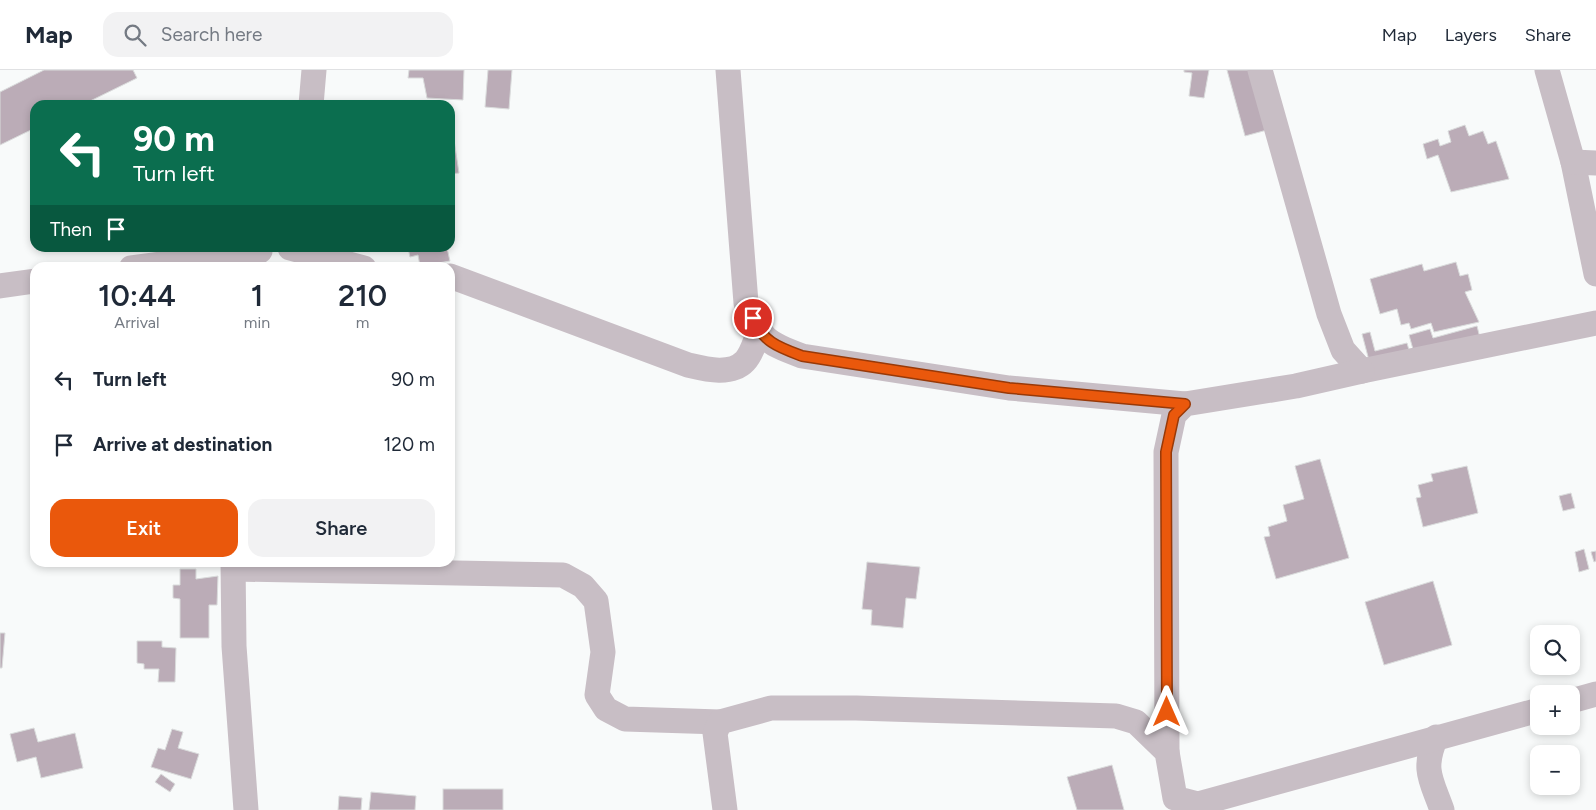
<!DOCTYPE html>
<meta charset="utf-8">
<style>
:root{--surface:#fff;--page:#f2f2f3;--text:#1f2937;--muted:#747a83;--line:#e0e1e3;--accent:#ea580c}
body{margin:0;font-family:Figtree,sans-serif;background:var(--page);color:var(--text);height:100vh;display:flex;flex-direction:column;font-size:19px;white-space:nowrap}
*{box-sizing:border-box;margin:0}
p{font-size:16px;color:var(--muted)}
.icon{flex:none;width:28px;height:28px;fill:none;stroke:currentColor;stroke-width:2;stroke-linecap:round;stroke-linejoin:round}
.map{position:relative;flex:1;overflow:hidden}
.sheet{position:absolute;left:30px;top:192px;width:425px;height:305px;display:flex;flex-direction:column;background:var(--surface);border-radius:15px;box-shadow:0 2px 8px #0003}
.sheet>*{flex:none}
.banner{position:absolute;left:30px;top:30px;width:425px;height:152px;border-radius:15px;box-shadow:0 2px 8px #0003;background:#0b6e4f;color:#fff;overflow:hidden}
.fabs{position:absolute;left:1530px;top:555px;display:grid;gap:10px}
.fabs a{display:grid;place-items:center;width:50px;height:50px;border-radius:10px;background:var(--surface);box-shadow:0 2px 8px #0003;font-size:25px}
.pin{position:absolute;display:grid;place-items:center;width:42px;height:42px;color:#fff;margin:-21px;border:2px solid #fff;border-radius:50%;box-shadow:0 1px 5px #0007}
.me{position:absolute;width:55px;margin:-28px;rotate:0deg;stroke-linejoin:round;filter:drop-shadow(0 0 4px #0008)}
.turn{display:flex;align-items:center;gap:18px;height:105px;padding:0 20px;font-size:22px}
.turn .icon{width:65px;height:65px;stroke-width:2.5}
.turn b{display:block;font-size:35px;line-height:42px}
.then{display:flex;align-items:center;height:48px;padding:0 20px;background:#0003;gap:10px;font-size:19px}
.eta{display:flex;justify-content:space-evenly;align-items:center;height:85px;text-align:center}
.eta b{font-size:30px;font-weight:600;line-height:35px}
.cta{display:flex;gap:10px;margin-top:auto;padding:10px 20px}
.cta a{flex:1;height:58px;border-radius:15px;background:var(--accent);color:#fff;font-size:20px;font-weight:600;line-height:58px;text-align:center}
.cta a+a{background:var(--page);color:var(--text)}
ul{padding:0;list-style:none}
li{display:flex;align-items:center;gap:15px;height:65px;padding:0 20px}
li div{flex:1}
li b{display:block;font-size:19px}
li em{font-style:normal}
header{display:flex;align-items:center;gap:30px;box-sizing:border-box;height:70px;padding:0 25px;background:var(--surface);border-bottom:1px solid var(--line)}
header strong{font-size:24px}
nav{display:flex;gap:28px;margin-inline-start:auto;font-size:18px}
.search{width:350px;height:45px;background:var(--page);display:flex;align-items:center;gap:12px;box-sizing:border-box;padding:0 18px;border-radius:15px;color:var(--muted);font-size:19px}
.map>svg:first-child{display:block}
.building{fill:#bbacb7;stroke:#dadcdc}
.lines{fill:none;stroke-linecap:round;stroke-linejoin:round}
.minor{stroke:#c8bec5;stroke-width:25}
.route-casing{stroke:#983908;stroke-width:12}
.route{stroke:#ea580c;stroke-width:9}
</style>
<header>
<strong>Map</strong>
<div class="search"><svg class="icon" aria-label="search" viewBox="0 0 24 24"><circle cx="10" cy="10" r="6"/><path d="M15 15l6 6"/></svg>Search here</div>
<nav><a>Map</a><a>Layers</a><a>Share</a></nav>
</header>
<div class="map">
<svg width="1596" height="740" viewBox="0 0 1596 740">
<rect width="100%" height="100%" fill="#f8fafa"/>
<!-- building -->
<g class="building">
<polygon points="44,0 133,0 137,8 82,35 35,35 35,58 0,75 0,22"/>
<polygon points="409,0 464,0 463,30 427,28 423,8 408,8"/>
<polygon points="488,0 512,0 509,39 485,37"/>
<polygon points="1184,0 1209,0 1204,28 1189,26 1192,3 1184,2"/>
<polygon points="1227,0 1251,0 1267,60 1245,66"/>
<polygon points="1465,55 1469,66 1483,61 1488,74 1496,71 1509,109 1451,122 1438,85 1427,89 1423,74 1438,69 1440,76 1451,72 1448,61"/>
<polygon points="450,70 454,70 459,103 450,104"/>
<polygon points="408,178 447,178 450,191 420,196 418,185 410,187"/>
<polygon points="1456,192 1460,206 1468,204 1472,220 1465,222 1479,252 1434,262 1431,253 1411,259 1409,253 1401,255 1397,239 1380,244 1370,209 1422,194 1424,201"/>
<polygon points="1477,256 1481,272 1416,290 1409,265 1430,259 1433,268"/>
<polygon points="1370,262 1375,281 1407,273 1411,287 1371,298 1362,264"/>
<polygon points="1320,389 1349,488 1276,509 1264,467 1270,466 1268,457 1287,451 1283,435 1304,429 1295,396"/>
<polygon points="1467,396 1478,443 1423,457 1416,428 1421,427 1418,415 1433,411 1431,404"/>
<polygon points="1571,423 1575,438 1563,441 1559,426"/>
<polygon points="1584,479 1589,499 1579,502 1575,482"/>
<polygon points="1596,481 1596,491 1594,492 1591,482"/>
<polygon points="867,492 920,497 916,529 906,528 903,558 871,555 872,540 862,539"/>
<polygon points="180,499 196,499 196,509 218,506 217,535 209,535 209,568 180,568 180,529 173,528 173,515 180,515"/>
<polygon points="1433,511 1452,575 1384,595 1365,532"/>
<polygon points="0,563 5,563 2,598 0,598"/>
<polygon points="137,571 162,571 162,577 176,578 175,612 158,612 159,599 144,599 144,594 137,593"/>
<polygon points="34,658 38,672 75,663 83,698 41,708 36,687 17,692 10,664"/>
<polygon points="172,659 183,662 178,678 199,684 191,709 151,697 158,678 165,680"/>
<polygon points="1112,695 1124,740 1077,740 1067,707"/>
<polygon points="161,704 175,714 170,722 155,712"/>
<rect x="443" y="719" width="60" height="21"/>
<polygon points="371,722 416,726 415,740 369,740"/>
<polygon points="339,726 362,728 361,740 338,740"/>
</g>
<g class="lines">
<!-- minor -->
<g class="minor">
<path d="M728 0 746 233C762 269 764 272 802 286L1009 318 1185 334"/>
<polyline points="1260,0 1329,244 1343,280 1362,301 1596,253"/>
<polyline points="1547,0 1573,92 1596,204"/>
<polyline points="311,35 314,0"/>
<polyline points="1573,92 1596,93"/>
<polyline points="290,178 364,198"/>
<polyline points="131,198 260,181"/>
<path d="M450 206 688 295C705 299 731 306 745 291 752 284 755 271 759 262"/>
<polyline points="0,216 35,211"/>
<polyline points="233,492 234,576 246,740"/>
<polyline points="234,499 563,505 583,516 596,531 603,582 597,625 606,639 625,649 720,652"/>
<polyline points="1571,631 1596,624"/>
<path d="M1436 667C1422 700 1431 709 1442 740"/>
<polyline points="1167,682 1166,382 1174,345 1185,334 1296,316 1362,301"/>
<polyline points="725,740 715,663 720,652 771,638 856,638 1116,646 1136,652 1167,682 1175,728 1198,734 1539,640"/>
</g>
</g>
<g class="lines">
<!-- route casing -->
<g class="route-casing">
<path id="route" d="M753 248C763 272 778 277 802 286L1009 318 1185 334 1174 345 1166 382 1167 642"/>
</g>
<!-- route -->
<use href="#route" class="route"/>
</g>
</svg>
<div class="fabs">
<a><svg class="icon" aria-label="search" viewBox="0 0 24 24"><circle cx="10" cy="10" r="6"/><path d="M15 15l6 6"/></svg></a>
<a>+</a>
<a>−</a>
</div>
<div class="pin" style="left:753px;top:248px;background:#d93025"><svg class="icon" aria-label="arrive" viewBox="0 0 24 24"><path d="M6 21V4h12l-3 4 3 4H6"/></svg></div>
<svg class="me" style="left:1167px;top:642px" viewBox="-20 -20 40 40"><path d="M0-17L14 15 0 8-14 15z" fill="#ea580c" stroke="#fff" stroke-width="4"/></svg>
<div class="banner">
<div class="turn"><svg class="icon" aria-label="left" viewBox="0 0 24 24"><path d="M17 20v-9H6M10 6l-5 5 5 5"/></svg><div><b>90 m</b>Turn left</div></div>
<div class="then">Then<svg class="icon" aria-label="arrive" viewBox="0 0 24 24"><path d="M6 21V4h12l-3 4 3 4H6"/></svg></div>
</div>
<section class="sheet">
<div class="eta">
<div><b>10:44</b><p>Arrival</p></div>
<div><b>1</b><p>min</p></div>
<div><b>210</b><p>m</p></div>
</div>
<ul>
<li><svg class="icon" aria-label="left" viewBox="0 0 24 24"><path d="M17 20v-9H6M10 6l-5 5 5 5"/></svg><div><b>Turn left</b></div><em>90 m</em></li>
<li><svg class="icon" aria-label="arrive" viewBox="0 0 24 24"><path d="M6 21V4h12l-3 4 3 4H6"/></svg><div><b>Arrive at destination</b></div><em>120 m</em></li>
</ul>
<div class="cta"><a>Exit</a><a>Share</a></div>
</section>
</div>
